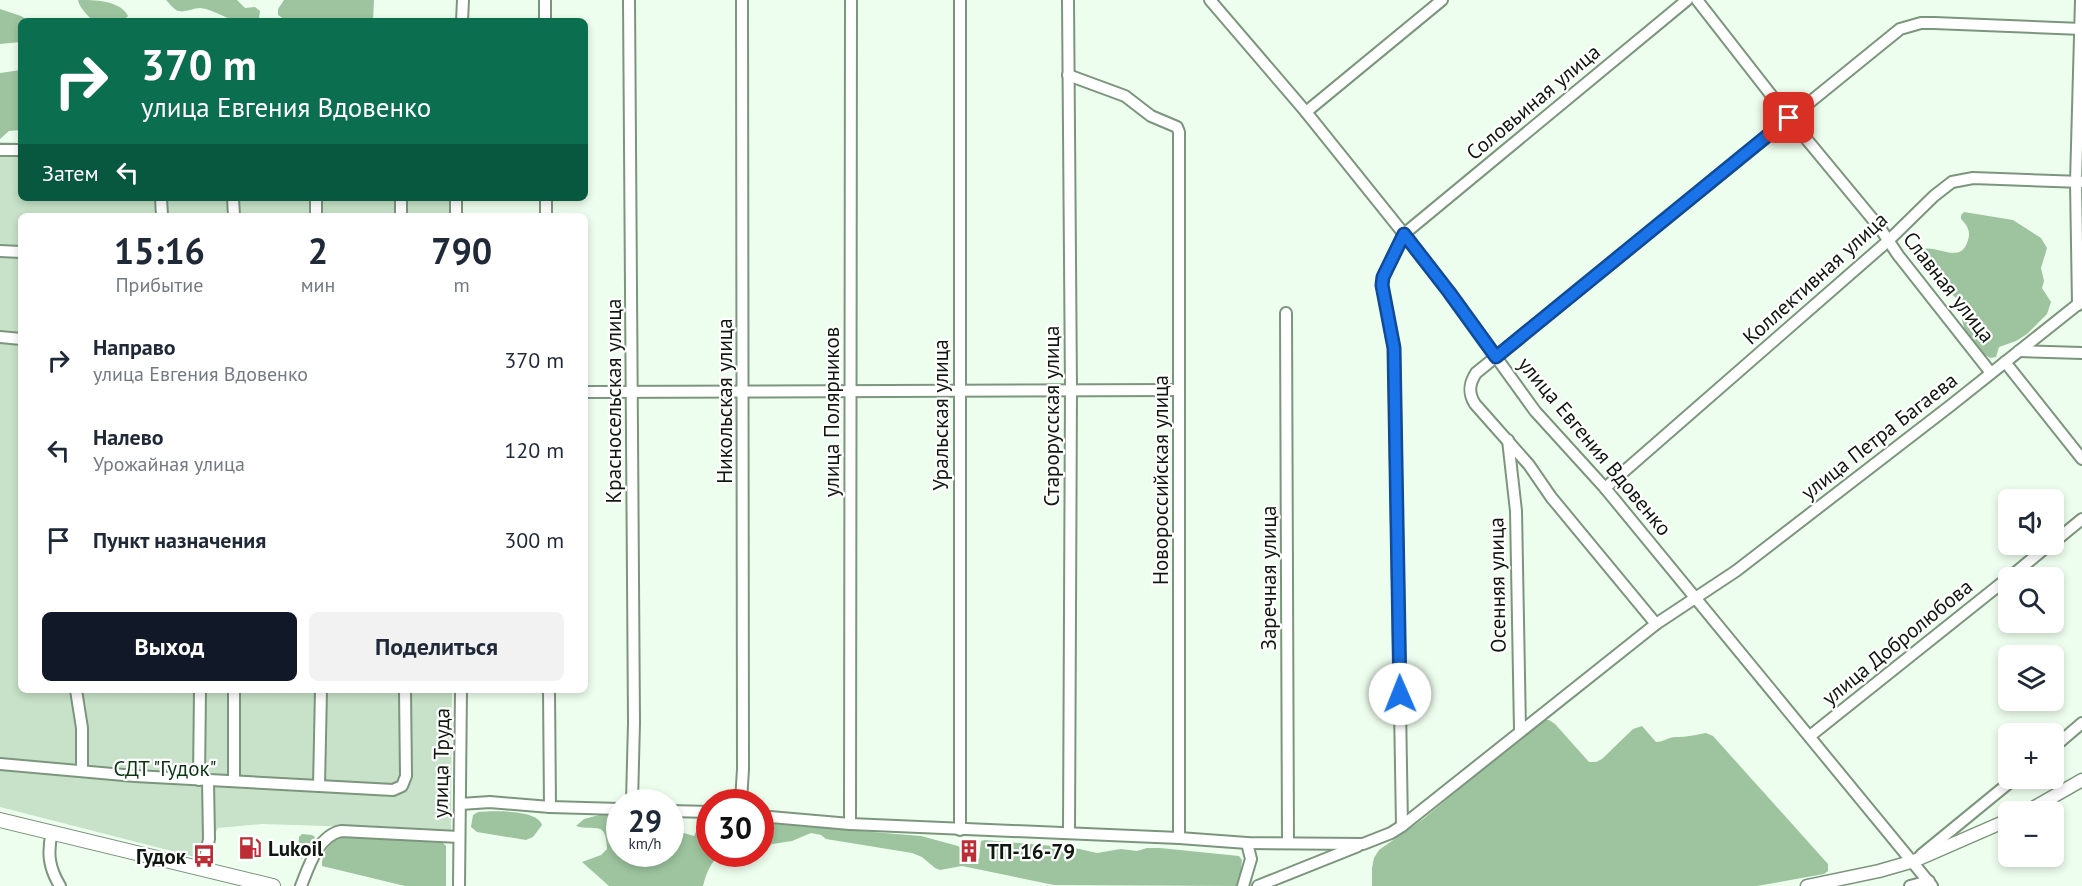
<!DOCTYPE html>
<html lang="ru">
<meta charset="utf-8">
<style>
:root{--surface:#fff;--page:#f2f2f3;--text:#1f2937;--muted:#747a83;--accent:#111827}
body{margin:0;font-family:"PT Sans",sans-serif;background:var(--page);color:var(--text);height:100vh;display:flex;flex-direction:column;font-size:22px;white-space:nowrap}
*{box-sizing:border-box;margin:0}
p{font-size:20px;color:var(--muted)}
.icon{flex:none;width:33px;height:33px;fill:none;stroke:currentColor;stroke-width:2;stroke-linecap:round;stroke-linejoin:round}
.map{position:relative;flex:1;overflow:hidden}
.drawer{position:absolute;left:18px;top:213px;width:570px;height:480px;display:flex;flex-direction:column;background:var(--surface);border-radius:9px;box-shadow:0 3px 9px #0003}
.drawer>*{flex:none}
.top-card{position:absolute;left:18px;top:18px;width:570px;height:183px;border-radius:9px;box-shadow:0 3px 9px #0003;background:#0b6e4f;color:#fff;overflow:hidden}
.fabs{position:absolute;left:1998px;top:489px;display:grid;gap:12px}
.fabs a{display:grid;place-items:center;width:66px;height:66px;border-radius:9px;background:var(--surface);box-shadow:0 3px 9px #0003;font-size:30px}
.speed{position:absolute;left:606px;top:789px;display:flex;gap:12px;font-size:30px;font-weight:700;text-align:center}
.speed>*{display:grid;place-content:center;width:78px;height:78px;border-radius:50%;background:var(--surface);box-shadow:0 3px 9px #0003;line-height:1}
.speed small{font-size:15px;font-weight:400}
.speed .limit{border:9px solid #d22;background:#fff;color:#111}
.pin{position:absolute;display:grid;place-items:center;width:51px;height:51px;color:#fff;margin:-26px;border-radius:12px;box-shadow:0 3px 9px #0006}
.me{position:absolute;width:66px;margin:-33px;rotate:359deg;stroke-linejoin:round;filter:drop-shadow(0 0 4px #0008)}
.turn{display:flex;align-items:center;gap:21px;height:126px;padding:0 24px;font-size:27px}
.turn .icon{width:78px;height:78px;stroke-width:2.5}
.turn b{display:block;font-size:42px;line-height:51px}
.then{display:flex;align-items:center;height:57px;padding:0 24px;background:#0003;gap:12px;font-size:22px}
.eta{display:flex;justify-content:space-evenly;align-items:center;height:102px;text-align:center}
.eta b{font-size:36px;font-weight:700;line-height:42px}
.button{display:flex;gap:12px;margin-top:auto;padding:12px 24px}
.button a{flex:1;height:69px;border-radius:9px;background:var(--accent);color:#fff;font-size:24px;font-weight:700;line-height:69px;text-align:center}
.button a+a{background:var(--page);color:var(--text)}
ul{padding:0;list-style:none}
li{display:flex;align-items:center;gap:18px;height:90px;padding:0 24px}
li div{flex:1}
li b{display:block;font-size:22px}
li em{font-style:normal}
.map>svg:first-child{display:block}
.green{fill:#c7e2c8}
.forest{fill:#9dc49f}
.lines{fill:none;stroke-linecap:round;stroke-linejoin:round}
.minor-casing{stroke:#7c957d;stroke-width:14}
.tertiary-casing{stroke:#7c957d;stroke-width:15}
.secondary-casing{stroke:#7c957d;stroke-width:16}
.minor{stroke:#fff;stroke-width:10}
.tertiary{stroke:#fff;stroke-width:12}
.secondary{stroke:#fff;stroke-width:14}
.route-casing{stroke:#114b97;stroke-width:15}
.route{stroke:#1a73e8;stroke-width:10}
.labels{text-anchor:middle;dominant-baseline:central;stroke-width:4.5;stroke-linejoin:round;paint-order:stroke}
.street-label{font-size:21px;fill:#0f180f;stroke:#fff}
.park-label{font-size:21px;fill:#0b3612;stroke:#fff}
.poi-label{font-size:21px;font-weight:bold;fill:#0f180f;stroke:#fff;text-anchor:start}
</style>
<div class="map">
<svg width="2082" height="886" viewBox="0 0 2082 886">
<rect width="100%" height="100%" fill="#eefeee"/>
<!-- green -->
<polygon class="green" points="0,142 21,143 21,198 449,198 449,216 21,216 21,690 452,690 451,830 262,824 218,828 205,851 195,857 0,807"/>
<!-- forest -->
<g class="forest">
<path d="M78 0C94 0 120 0 128 16L123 21H93C88 16 79 7 78 0Z"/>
<path d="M166 0H237L245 8 255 7 260 11 259 18C239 31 217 9 200 8 192 8 184 14 176 10 173 8 169 3 166 0Z"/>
<polygon points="284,0 374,0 373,21 287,21 278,15 278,9"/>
<polygon points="0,9 21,16 29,21 21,21 21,42 0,44"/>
<polygon points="21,70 21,130 9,131 0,139 0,73"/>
<path d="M1964 212 2013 220 2041 238 2047 248 2041 268 2044 281 2042 288 2051 302 2047 314 2027 334 2016 341 1999 347 1996 357 1990 358 1982 353 1965 331 1956 298 1924 270 1919 256 1923 249C1939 245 1961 265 1968 240 1971 231 1967 225 1961 219V215Z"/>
<path d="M1542 720H1549L1555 724 1589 762H1596L1602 759 1633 729 1642 726 1656 742C1663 742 1669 737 1676 737 1687 737 1695 735 1706 733L1713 736 1828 864V871L1824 874 1757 886H1372V868L1374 858 1379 850 1423 819Z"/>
<path d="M478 812C494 811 537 809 542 825L533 837 526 840 477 832 471 827 473 815Z"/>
<path d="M599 815H619L620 854H670L671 826 677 831 694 836 700 823 709 819 710 854H722C711 860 706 874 703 886H609L582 862 601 855 607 849C606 819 595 832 576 826L584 819Z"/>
<polygon points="761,823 921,836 958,846 962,849 964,859 968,860 979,859 981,841 985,840 1075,848 1097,853 1121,849 1137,851 1147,848 1160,848 1229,855 1239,856 1242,860 1241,871 1236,886 1054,885 962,866 940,870 935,868 922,857 912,853 826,839 821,835 811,833 792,841 772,844 762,855 752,854 760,854"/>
<polygon points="302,834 312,835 315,837 308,854 301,859 298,855 299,837"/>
<path d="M340 836 443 843 446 846V886H405L322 866C321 854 330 842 340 836Z"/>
</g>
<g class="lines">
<!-- minor casing -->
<g class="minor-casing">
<g id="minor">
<polyline points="545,0 545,21"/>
<polyline points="629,0 634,723 632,802"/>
<polyline points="1068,0 1071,389 1069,833"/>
<polyline points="1210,0 1306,112 1404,234 1449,292 1535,411 1605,488 1932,886"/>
<polyline points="1697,0 1789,118 1880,228 1898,255 1991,373"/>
<polyline points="462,21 463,0"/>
<polyline points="1068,75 1125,96 1151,116 1177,127 1179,132 1179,838"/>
<polyline points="1306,112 1442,0"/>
<polyline points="0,150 21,150"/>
<polyline points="161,198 162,216"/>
<polyline points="233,198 234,216"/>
<polyline points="316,198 316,216"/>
<polyline points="401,198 401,216"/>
<polyline points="456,198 456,216"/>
<polyline points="546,198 546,216"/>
<polyline points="0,251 21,252"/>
<polyline points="2078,305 2076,182 2081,0"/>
<polyline points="1286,313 1288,843"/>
<polyline points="0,337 21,339"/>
<polyline points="2019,351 2082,353"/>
<polyline points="2005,362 2082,459"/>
<polyline points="585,392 1179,390"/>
<polyline points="1508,440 1516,511 1520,730"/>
<polyline points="1605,488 1888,241 1934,196 1952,182 1973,178 2082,182"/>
<polyline points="2054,542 2082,519"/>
<polyline points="2009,578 2050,544"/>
<path d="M1656 624 1551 497 1529 465 1475 404C1468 393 1469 384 1476 373L1900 29 1921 23H1934L2082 29"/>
<polyline points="76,690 82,728 82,771"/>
<polyline points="549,690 550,807"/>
<polyline points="1810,736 2008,578"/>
<polyline points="2054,747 2082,723"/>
<polyline points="0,764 135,776 393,790 402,786 406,776 405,690"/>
<polyline points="199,780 200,690"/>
<polyline points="234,781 234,690"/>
<polyline points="319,786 321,690"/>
<polyline points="741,802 743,769 742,0"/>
<polyline points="460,804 490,802 550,807 620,809"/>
<polyline points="670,811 710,812"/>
<polyline points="760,816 850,824 1179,838 1247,843 1363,844 1391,833 1402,826 1656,624 1736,571 1950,406 2082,301"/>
<polyline points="850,824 851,0"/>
<polyline points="1402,826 1394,348 1382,285 1383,277 1404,234 1687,0"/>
<polyline points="960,830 960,0"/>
<path d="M52 832C47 853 49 868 60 886"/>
<polyline points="1921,855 2015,778"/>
<polyline points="203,869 209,839 208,780"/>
<path d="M301 886C309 866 318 836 341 831L459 837"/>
<polyline points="459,886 461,690"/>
<polyline points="1243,886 1251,859 1247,843"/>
<polyline points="1258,886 1358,846"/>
<polyline points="1910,886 1929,881"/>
</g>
</g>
<!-- tertiary casing -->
<g class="tertiary-casing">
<g id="tertiary">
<polyline points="2026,812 2082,780"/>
<polyline points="1807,886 1879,871 1914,861 2008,820"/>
</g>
</g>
<!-- secondary casing -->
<g class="secondary-casing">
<polyline id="secondary" points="0,820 273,886"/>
</g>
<!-- minor -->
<use href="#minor" class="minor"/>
<!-- tertiary -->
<use href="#tertiary" class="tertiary"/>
<!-- secondary -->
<use href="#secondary" class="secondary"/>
</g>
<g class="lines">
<!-- route casing -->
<g class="route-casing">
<polyline id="route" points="1400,694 1394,348 1382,285 1383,277 1404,234 1449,292 1496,357 1789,118"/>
</g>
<!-- route -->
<use href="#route" class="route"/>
</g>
<!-- icons -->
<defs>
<g id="fuel-bare" transform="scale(1.8)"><path d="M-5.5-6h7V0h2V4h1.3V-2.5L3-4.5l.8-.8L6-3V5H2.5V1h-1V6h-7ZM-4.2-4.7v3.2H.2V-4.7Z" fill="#bd2d35" stroke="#fff" stroke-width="2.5" paint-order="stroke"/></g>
<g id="building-bare" transform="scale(1.8)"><path d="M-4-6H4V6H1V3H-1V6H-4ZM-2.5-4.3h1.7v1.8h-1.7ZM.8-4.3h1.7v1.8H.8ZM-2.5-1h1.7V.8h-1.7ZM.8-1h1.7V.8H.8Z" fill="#bd2d35" stroke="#fff" stroke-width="2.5" paint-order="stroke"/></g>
<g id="bus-bare" transform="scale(1.8)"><path d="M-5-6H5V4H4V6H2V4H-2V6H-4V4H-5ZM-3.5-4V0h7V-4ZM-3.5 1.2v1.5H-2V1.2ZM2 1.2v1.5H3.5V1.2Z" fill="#bd2d35" stroke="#fff" stroke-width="2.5" paint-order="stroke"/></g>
</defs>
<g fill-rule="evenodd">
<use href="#fuel-bare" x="250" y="848"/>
<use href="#building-bare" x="969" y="851"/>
<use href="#bus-bare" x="204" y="856"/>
</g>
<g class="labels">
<!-- street labels -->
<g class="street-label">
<text transform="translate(1533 102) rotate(-40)">Соловьиная улица</text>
<text transform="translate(1815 278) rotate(-42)">Коллективная улица</text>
<text transform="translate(1949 287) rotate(52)">Славная улица</text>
<text transform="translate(613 401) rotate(-90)">Красносельская улица</text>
<text transform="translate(724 401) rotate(-90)">Никольская улица</text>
<text transform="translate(831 412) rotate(-90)">улица Полярников</text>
<text transform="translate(940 415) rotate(-90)">Уральская улица</text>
<text transform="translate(1051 416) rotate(-90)">Старорусская улица</text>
<text transform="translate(1879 436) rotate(-38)">улица Петра Багаева</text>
<text transform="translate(1595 446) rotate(50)">улица Евгения Вдовенко</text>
<text transform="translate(1160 480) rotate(-90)">Новороссийская улица</text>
<text transform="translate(1268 578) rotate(-90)">Заречная улица</text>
<text transform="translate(1497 585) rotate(-91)">Осенняя улица</text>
<text transform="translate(1897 642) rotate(-39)">улица Добролюбова</text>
<text transform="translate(441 763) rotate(-89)">улица Труда</text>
</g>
<!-- park labels -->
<g class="park-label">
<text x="165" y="768">СДТ "Гудок"</text>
</g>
<!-- poi labels -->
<g class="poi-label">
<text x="268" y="848">Lukoil</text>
<text x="987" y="851">ТП-16-79</text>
<text x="186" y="856" text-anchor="end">Гудок</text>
</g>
</g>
</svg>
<div class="fabs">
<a><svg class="icon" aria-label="sound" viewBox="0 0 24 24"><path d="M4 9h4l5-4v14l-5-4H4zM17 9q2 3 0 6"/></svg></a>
<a><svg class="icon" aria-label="search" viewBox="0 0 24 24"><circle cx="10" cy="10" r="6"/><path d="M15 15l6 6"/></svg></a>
<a><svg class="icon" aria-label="layers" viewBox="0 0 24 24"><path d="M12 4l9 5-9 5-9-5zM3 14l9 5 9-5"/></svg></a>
<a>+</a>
<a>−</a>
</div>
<div class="speed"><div>29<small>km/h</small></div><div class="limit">30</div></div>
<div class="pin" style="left:1789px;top:118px;background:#d93025"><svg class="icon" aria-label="arrive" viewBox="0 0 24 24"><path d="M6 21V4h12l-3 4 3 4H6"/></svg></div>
<svg class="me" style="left:1400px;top:694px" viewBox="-20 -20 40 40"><circle r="19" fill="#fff"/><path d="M0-13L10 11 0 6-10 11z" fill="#1a73e8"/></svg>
<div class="top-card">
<div class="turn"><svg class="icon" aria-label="right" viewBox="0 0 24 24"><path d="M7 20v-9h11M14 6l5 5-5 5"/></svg><div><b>370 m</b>улица Евгения Вдовенко</div></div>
<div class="then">Затем<svg class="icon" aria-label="left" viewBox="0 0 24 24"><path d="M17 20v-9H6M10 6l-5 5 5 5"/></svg></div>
</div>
<section class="drawer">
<div class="eta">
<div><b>15:16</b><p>Прибытие</p></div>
<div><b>2</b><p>мин</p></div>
<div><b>790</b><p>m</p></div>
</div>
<ul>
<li><svg class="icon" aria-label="right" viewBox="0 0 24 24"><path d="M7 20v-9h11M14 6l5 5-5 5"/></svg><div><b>Направо</b><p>улица Евгения Вдовенко</p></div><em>370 m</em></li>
<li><svg class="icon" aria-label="left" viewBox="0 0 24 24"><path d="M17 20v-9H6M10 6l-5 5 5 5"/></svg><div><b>Налево</b><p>Урожайная улица</p></div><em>120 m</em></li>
<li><svg class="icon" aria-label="arrive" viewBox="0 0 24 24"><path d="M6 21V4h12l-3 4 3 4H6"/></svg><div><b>Пункт назначения</b></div><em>300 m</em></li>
</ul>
<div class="button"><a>Выход</a><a>Поделиться</a></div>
</section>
</div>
